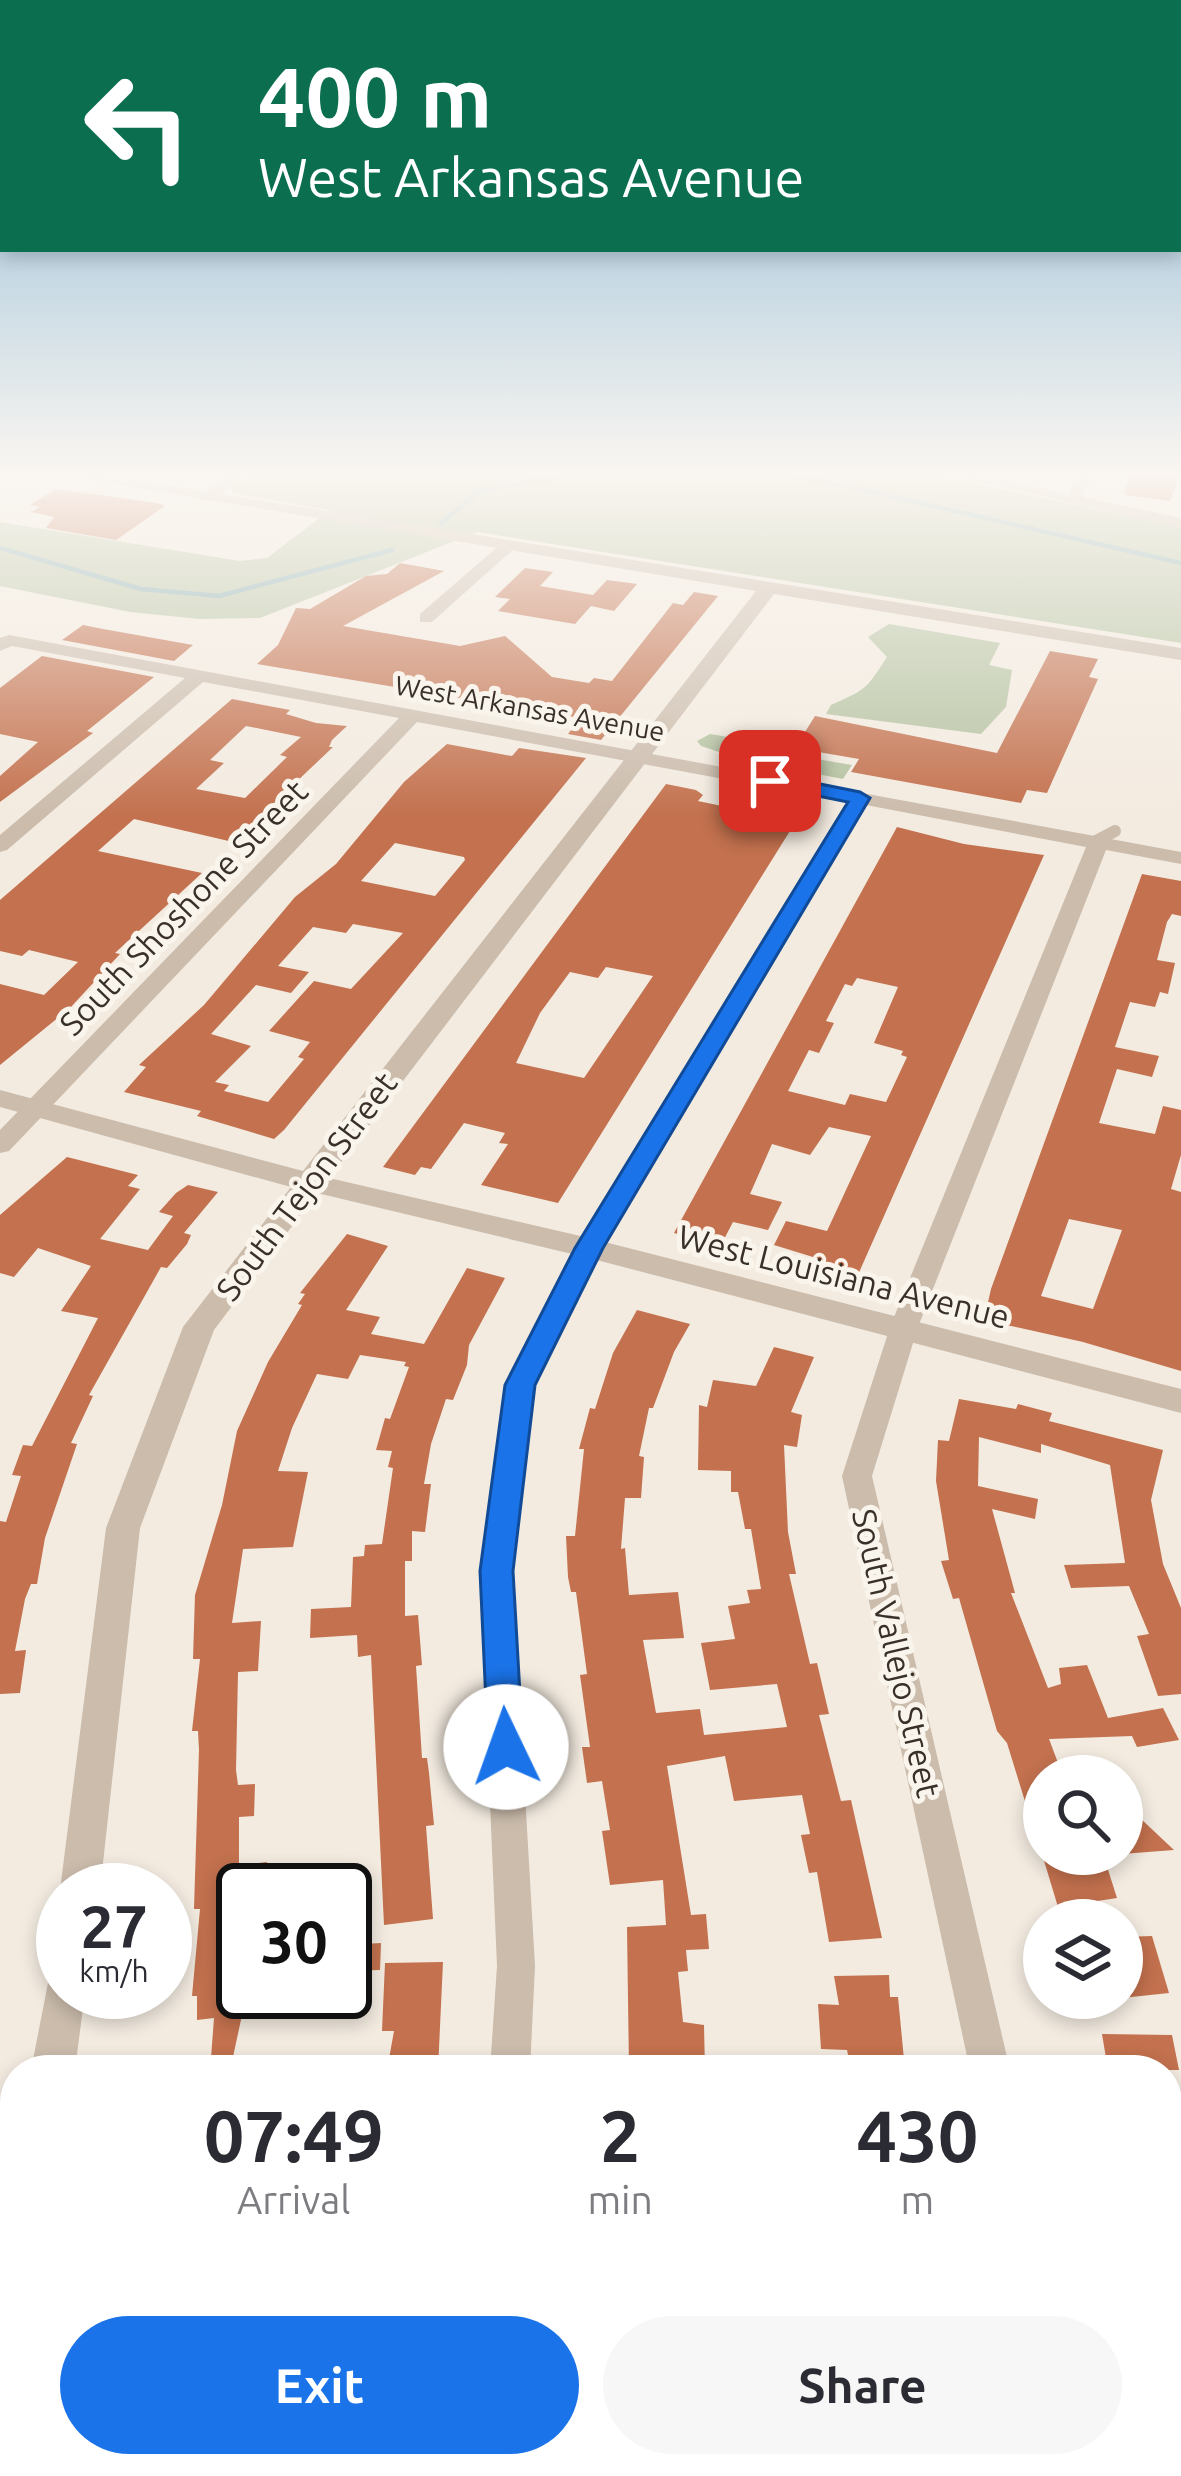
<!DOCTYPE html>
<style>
:root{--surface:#fff;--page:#f7f7f7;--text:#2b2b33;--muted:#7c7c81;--accent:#1a73e8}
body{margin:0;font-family:Ubuntu,sans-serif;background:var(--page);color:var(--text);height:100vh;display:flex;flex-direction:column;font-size:45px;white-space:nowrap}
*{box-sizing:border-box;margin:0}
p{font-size:39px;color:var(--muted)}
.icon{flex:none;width:66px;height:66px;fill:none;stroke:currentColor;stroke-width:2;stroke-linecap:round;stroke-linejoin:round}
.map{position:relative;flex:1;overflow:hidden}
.panel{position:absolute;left:0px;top:2055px;width:1182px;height:423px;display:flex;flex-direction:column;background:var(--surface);border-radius:48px 48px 0 0;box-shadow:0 6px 18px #0003}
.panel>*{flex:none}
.hud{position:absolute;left:0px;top:0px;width:1182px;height:252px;box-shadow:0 6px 18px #0003;background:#0b6e4f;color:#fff;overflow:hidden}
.controls{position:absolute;left:1023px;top:1755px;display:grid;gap:24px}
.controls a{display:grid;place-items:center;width:120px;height:120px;border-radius:50%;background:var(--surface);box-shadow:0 6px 18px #0003;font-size:60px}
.speed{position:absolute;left:36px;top:1863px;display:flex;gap:24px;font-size:60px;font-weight:700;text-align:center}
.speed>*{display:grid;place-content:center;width:156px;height:156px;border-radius:50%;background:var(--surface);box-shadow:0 6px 18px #0003;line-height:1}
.speed small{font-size:30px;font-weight:400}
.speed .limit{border:6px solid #111;border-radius:18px;background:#fff;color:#111}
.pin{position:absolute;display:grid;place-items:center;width:102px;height:102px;color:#fff;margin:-51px;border-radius:24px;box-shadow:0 6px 18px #0006}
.me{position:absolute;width:132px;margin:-66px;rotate:357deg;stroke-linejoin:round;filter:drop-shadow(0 0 9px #0008)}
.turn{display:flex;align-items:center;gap:42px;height:252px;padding:0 60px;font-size:54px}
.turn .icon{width:156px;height:156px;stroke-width:2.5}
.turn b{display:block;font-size:84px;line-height:102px}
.eta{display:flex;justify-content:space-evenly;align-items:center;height:204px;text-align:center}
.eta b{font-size:72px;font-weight:700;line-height:84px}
.button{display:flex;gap:24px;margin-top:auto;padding:24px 60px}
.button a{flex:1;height:138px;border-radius:72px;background:var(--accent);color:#fff;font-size:48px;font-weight:700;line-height:138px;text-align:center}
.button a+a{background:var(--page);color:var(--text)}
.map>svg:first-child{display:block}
.green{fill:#b4c2a0}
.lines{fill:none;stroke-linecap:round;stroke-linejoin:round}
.stream{stroke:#7faaaf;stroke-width:4.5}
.building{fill:#c3714e;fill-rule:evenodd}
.service{stroke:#cbbcac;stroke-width:12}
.minor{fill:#cbbcac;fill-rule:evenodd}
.tertiary{fill:#cbbcac;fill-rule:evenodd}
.route{fill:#1a73e8;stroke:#114b97;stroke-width:3}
.labels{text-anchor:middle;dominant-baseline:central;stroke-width:10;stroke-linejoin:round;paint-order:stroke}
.far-street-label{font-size:27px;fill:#39302a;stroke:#faf5ec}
.street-label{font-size:33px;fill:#39302a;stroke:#faf5ec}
</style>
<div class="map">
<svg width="1181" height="2476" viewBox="0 0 1181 2476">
<rect width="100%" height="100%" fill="#f3ebe0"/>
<!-- green -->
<g class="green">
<polygon points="255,470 909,470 1181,527 1181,643 477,532 260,618 200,619 130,612 0,586 0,522 240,561 267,558 330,510 232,493 231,488"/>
<path d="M889 624 1000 643 989 665 1012 670 1006 707 981 734 826 714 831 705C866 689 865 691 887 657L868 637Z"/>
<polygon points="710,734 789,747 787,754 852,765 843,779 743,760 701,746 697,741"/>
</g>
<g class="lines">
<!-- stream -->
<g class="stream">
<polyline points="757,470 838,484 1181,563"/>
<polyline points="441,523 481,490 600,470"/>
<polyline points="0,548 141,589 219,596 392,550"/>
</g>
</g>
<!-- building -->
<g class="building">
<polygon points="1130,470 1180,474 1170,501 1124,495"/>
<polygon points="56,489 157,503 165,506 116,540 46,528 54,517 31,512 40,507 30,505"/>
<polygon points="400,563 444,571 343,626 460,646 505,636 552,677 589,683 594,678 612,681 673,603 683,605 694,592 718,596 601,740 568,734 580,718 257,664 278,645 296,608 310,609 366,576 387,574"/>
<polygon points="525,568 553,572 540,586 593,595 607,580 637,584 614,611 591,606 575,624 498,611 510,599 495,597"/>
<polygon points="83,625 103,629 193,645 174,661 62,640"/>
<polygon points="1050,651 1098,659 1089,677 1098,679 1047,793 1027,790 1021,803 851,772 859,759 795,748 815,716 997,753"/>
<polygon points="42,656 154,677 87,731 93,733 0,802 0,776 38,742 0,734 0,688"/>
<path d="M232 699 290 710 286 714 316 723 347 726 332 740 329 747H333L233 842 134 819 98 851 202 873 115 953 120 954 70 1008 0 1065V984L44 995 78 962 29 950 22 956 0 951V900ZM246 726 301 737 280 755 287 757 245 798 196 789 224 763 210 760Z"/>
<path d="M447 744 512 756 519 748 586 758 284 1130 274 1139 197 1116 201 1111 124 1092 146 1067 139 1065 204 1005 295 897 336 864 404 782ZM395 843 464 857 465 860 435 896 361 881ZM353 924 403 933 351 989 314 981 269 1031 310 1042 298 1057 304 1059 268 1102 224 1091 229 1085 215 1082 251 1046 211 1034 256 985 291 993 309 972 278 966 313 927 346 933Z"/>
<path d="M666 784 696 790 703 795 698 801 746 811 751 804 803 810 558 1203 481 1185 508 1144 499 1143 505 1133 464 1123 431 1169 421 1167 415 1175 383 1167ZM606 967 653 976 584 1078 516 1063 540 1013 570 972 598 978Z"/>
<path d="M897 827 964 844 1044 855 853 1286 819 1277 826 1261 774 1245 786 1221 827 1231 871 1136 829 1127 810 1155 772 1144 750 1194 782 1202 768 1230 733 1222 721 1245 674 1233ZM857 978 898 987 874 1043 903 1051 901 1055 907 1057 886 1102 850 1094 845 1105 788 1091 809 1050 819 1053 834 1023 826 1021 845 984 852 986Z"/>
<path d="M1142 874 1181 881V916L1172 914 1167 922 1157 960 1175 963 1168 994 1160 992 1155 1007 1130 1002 1115 1047 1159 1056 1152 1077 1117 1069 1099 1123 1155 1134 1163 1106 1181 1110V1155L1171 1189 1181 1192V1371L1083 1342 984 1320 991 1289ZM1069 1219 1122 1230 1093 1309 1041 1296Z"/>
<polygon points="67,1157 138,1175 128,1186 140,1189 100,1239 148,1250 173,1216 159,1212 176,1193 188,1185 218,1192 184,1233 191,1235 187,1244 167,1268 161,1267 89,1395 93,1396 71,1443 77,1444 45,1538 37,1584 31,1584 25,1599 15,1651 26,1650 20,1693 0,1694 0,1521 6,1522 21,1476 12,1475 23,1445 32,1446 98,1318 61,1311 91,1266 38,1248 14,1277 0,1273 0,1215"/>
<polygon points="347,1234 388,1246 346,1310 380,1317 371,1334 424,1344 467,1268 505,1278 469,1345 467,1365 453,1400 446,1399 431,1444 424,1484 431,1484 425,1532 412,1531 412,1561 405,1561 405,1616 418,1615 422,1665 416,1666 422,1758 427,1758 429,1773 434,1825 426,1826 433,1919 384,1925 371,1655 358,1657 357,1635 310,1638 311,1609 351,1607 353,1557 364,1556 365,1545 382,1544 393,1468 388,1467 392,1451 376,1450 385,1418 390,1419 409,1367 404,1366 406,1362 360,1355 348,1379 317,1374 292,1428 278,1471 308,1472 293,1547 243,1549 232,1623 261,1621 258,1671 238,1672 236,1770 238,1785 255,1784 254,1816 239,1817 239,1865 267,1862 267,1890 243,1890 242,2015 233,2057 211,2058 214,2018 197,2020 197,1996 192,1996 200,1909 194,1909 199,1750 198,1731 192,1731 200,1659 193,1659 195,1595 222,1505 237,1431 268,1362 302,1305 298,1304 305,1294 300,1293"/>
<polygon points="637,1310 690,1324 674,1352 653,1408 649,1408 639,1456 644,1457 641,1498 625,1498 621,1549 625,1548 629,1595 678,1592 684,1638 643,1640 656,1713 700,1709 704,1735 787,1727 777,1684 710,1690 701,1643 735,1639 728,1606 750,1603 747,1590 761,1589 751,1529 745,1529 738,1492 731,1492 731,1471 698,1470 699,1405 707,1407 713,1380 756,1386 774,1347 814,1357 791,1412 802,1415 797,1447 784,1445 788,1532 796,1574 789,1574 810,1664 817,1663 829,1714 819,1715 841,1801 851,1800 882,1938 829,1942 817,1872 809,1873 801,1835 810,1834 802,1795 734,1801 725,1756 667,1766 691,1915 706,1914 709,1949 686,1950 688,1971 678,1972 683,2022 704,2025 705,2070 629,2070 627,1927 666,1925 663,1880 610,1885 602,1831 610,1830 602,1781 587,1783 582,1747 590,1747 580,1675 587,1674 576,1592 571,1592 568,1577 566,1536 575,1536 584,1449 579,1449 590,1408 595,1409 613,1353"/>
<polygon points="959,1399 1016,1409 1018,1404 1052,1413 1049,1421 1163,1450 1151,1500 1163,1564 1181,1608 1181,1694 1158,1696 1137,1636 1149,1634 1129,1586 1071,1588 1064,1565 1125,1563 1110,1465 1041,1444 1041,1453 979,1437 978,1486 1038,1499 1035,1519 992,1509 1015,1593 1011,1593 1048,1688 1061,1684 1059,1668 1087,1665 1108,1718 1163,1708 1179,1740 1137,1747 1132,1736 1049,1739 1063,1776 1044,1776 1044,1849 1040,1850 1007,1743 997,1731 959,1598 953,1599 941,1561 949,1560 936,1481 938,1440 949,1441"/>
<polygon points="1140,1818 1174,1850 1122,1854 1122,1819"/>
<polygon points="1042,1854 1103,1854 1117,1898 1058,1907"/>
<polygon points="1152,1936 1169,1993 1122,1998 1122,1937"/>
<polygon points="381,1943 380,1970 345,1971 345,1945"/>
<polygon points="443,1962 438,2070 387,2070 394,2031 382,2031 385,1963"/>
<polygon points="889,1975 890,1997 898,1997 905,2070 851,2070 847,2050 821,2049 818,2004 839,2005 834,1976"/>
<polygon points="1102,2034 1172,2035 1179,2070 1108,2070"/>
</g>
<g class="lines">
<!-- service -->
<polyline class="service" points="1094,842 1115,831"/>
<!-- minor -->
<g class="minor">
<polygon points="233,470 251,470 213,500 201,500 201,494"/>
<polygon points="925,470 956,470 1068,494 1082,470 1097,470 1082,497 1181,518 1181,528"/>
<polygon points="503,542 517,546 432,622 420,622 420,614"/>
<polygon points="9,635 1181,852 1181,864 1106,850 918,1327 872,1476 1010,2070 970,2070 842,1476 890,1327 1086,847 866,805 603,1248 535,1385 512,1571 535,1966 530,2070 490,2070 497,1966 480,1571 505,1385 575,1248 847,802 417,722 9,1151 0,1153 0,1130 399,718 203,682 7,850 0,852 0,835 185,678 12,646 0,651 0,638"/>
<polygon points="435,2463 481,2463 476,2476 430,2476"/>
<polygon points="988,2463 1034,2463 1033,2476 987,2476"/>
</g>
<!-- tertiary -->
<g class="tertiary">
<polygon points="29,470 72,470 1181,648 1181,660 774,594 329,1178 589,1238 1181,1389 1181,1413 589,1258 317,1193 214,1330 140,1528 100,1890 63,1890 63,1897 60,1890 106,1528 183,1327 291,1187 0,1107 0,1090 303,1171 756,591"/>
<polygon points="63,1973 63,1992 85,1992 75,2070 31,2070 49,1978"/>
<polygon points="15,2209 15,2279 0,2286 0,2215"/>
</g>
</g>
<!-- sky -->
<linearGradient id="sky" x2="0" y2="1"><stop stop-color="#7eb0d1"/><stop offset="0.58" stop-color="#faf6f1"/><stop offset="1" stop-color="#faf6f1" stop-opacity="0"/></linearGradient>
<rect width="1181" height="817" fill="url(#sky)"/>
<!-- route -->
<polygon class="route" points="770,774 860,792 870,798 603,1248 535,1385 513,1571 523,1747 518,1757 506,1761 493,1757 488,1747 480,1571 505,1385 575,1248 848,802 763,785 763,776"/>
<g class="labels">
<!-- far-street labels -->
<g class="far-street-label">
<text transform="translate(530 708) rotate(10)">West Arkansas Avenue</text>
</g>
<!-- street labels -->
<g class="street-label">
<text transform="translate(183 907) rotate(-46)">South Shoshone Street</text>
<text transform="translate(306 1186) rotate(-53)">South Tejon Street</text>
<text transform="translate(844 1276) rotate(14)">West Louisiana Avenue</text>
<text transform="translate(897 1653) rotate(77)">South Vallejo Street</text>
</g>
</g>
</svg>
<div class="controls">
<a><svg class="icon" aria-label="search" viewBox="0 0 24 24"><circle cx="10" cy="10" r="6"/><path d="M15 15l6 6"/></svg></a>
<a><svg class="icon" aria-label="layers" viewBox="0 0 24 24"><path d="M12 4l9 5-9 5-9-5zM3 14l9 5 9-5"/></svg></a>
</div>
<div class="speed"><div>27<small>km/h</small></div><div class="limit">30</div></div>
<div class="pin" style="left:770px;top:781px;background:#d93025"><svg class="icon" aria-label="arrive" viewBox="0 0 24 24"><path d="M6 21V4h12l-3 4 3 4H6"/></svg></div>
<svg class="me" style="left:506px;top:1747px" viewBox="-20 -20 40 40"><circle r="19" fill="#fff"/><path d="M0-13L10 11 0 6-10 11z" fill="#1a73e8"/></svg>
<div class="hud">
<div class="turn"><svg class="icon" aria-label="left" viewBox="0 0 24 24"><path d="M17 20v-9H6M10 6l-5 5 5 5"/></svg><div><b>400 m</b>West Arkansas Avenue</div></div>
</div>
<section class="panel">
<div class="eta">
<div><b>07:49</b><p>Arrival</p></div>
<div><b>2</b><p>min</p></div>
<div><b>430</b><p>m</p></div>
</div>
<div class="button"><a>Exit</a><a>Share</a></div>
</section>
</div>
